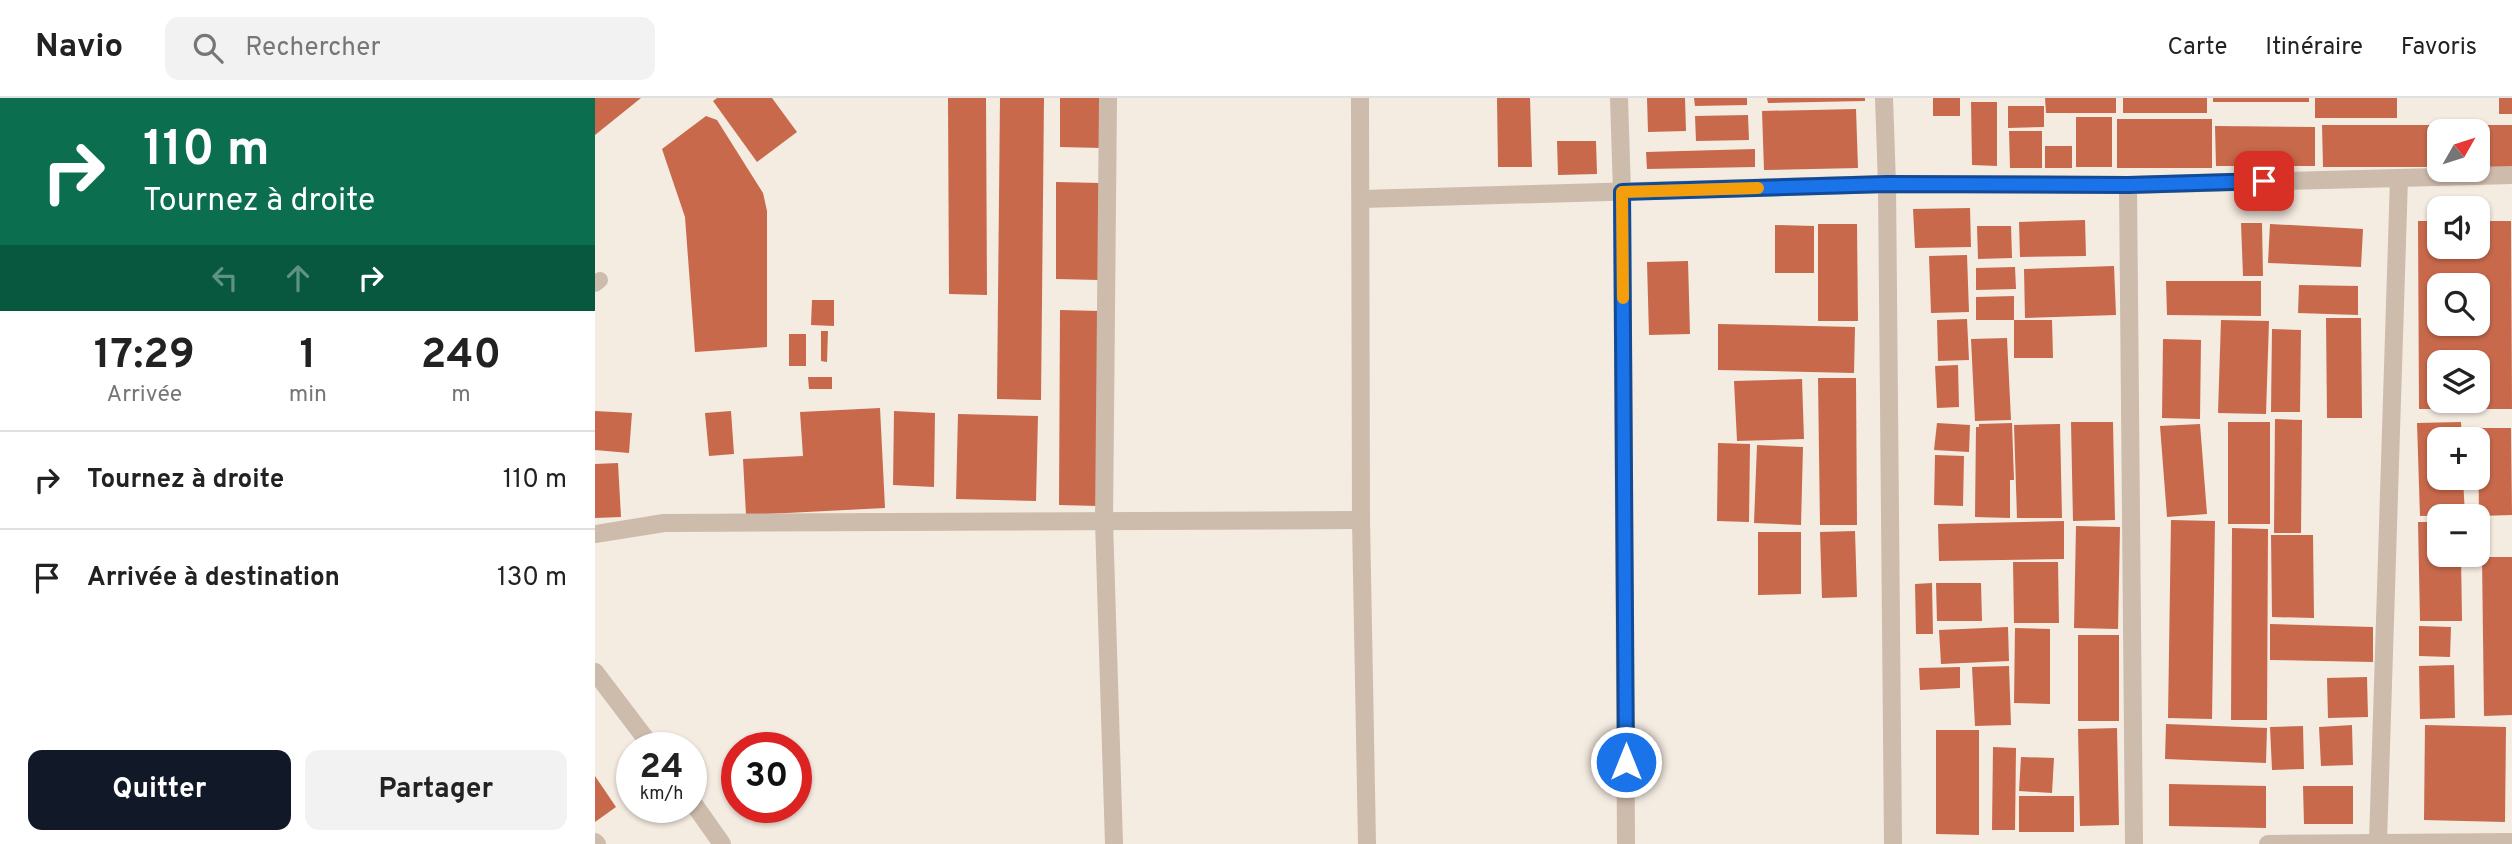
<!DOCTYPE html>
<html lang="fr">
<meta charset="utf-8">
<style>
:root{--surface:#fff;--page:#f2f2f2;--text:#222;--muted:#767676;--line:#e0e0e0;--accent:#111827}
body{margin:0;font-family:Overpass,sans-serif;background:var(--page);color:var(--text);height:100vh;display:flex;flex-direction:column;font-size:26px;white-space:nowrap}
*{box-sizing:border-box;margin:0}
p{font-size:23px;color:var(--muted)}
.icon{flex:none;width:38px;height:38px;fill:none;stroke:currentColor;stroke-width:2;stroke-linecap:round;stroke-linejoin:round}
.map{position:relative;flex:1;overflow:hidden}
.drawer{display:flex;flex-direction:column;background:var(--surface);width:595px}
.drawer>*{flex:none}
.banner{background:#0b6e4f;color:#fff;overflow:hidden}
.needle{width:46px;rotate:51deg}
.buttons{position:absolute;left:1832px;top:21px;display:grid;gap:14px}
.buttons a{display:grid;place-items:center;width:63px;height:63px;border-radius:14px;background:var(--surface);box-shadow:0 2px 5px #0004;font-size:35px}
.speed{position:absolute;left:21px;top:634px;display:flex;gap:14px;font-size:35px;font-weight:700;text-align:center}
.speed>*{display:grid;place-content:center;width:91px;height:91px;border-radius:50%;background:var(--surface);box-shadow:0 2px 5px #0004;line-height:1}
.speed small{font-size:18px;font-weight:400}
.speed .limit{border:10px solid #d22;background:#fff;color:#111}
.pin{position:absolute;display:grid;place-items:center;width:60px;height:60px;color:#fff;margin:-30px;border-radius:14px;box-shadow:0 4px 10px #0006}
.me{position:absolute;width:77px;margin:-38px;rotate:0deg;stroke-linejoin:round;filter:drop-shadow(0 0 5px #0008)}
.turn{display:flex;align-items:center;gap:24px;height:147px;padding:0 28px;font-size:32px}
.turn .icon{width:91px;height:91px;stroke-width:2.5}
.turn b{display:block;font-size:49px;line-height:60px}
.lanes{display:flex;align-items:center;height:66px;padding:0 28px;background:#0003;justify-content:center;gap:35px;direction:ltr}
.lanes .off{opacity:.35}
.eta{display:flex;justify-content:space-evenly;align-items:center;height:119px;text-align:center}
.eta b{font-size:42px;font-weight:700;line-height:49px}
.button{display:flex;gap:14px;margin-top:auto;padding:14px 28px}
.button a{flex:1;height:80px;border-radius:14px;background:var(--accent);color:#fff;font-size:28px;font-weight:700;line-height:80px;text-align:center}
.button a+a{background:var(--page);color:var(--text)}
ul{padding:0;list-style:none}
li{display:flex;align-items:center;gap:21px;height:98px;padding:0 28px;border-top:2px solid var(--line)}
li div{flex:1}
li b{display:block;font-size:26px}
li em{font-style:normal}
header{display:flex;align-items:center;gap:42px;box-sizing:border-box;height:98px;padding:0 35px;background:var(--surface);border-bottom:2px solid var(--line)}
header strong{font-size:33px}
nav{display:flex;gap:38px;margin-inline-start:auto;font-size:24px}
.search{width:490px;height:63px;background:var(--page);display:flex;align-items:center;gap:18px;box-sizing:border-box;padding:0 24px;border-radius:14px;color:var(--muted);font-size:26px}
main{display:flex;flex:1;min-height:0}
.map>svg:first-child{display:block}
.building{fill:#c8694b;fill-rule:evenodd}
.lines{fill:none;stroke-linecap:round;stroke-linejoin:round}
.service{stroke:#cdbbac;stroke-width:16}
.minor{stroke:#cdbbac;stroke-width:18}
.route-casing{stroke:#114b97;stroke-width:18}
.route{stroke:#1a73e8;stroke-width:12}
.slow{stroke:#f59e0b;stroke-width:12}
</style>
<header>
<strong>Navio</strong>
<div class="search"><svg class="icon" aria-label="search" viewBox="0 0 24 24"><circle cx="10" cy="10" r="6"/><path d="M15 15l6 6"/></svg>Rechercher</div>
<nav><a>Carte</a><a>Itinéraire</a><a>Favoris</a></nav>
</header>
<main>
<section class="drawer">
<div class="banner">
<div class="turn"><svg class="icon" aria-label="right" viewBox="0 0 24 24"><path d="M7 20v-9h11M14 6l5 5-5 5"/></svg><div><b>110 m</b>Tournez à droite</div></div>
<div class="lanes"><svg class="icon off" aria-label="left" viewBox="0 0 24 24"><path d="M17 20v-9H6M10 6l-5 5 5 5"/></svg><svg class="icon off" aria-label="ahead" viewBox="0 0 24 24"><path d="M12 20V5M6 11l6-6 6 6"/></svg><svg class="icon" aria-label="right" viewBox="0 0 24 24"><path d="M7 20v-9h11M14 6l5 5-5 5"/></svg></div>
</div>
<div class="eta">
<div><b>17:29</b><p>Arrivée</p></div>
<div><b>1</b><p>min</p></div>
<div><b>240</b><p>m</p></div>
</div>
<ul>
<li><svg class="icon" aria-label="right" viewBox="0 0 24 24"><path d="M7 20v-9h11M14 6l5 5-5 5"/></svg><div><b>Tournez à droite</b></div><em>110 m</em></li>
<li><svg class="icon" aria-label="arrive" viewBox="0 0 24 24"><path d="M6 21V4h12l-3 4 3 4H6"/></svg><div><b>Arrivée à destination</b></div><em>130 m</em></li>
</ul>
<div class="button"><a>Quitter</a><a>Partager</a></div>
</section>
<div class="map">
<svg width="1917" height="746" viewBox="0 0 1917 746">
<rect width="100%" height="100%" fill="#f4ebe1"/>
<!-- building -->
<g class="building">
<polygon points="0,0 46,0 0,37"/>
<polygon points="122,0 177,0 202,34 162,64 118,3"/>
<polygon points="353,0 391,0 392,197 354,196"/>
<polygon points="405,0 449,0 446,302 402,301"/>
<polygon points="465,0 508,0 507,50 465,49"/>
<polygon points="902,0 935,0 937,69 903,69"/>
<polygon points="1052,0 1090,0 1091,33 1053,34"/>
<polygon points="1099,0 1152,0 1152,7 1100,8"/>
<polygon points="1172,0 1270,0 1270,3 1173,5"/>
<rect x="1338" y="0" width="27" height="18"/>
<polygon points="1450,0 1521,0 1521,15 1451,15"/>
<rect x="1528" y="0" width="84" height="15"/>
<rect x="1618" y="0" width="96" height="4"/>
<rect x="1720" y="0" width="82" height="20"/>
<rect x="1904" y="0" width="13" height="16"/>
<polygon points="1376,4 1402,4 1402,68 1377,67"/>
<polygon points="1413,8 1449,8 1449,29 1413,30"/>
<polygon points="1261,11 1263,70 1169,72 1167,13"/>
<polygon points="1153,17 1154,42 1101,43 1100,18"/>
<polygon points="111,18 122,22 168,95 172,113 172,249 100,254 90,119 67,51"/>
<rect x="1481" y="19" width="36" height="50"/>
<rect x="1522" y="21" width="95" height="49"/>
<polygon points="1727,27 1917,27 1917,69 1883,69 1883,33 1844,33 1844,69 1728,69"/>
<polygon points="1620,28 1720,29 1720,68 1621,68"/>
<polygon points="1414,33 1447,33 1447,70 1415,70"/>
<polygon points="962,43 1001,43 1002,76 963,77"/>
<rect x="1450" y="48" width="27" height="22"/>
<polygon points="1160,51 1160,69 1052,71 1051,54"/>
<polygon points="461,84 505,85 504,182 461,181"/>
<polygon points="1375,110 1376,149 1320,150 1318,111"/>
<polygon points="1490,122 1491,158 1425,159 1424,124"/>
<path d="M1823 123H1844V149H1883V123H1916L1917 311H1824ZM1844 187H1883V226H1844ZM1844 264H1883V303H1844Z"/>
<polygon points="1646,125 1667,125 1668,178 1648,178"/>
<polygon points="1223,126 1262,126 1263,223 1223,223"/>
<polygon points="1675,126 1768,131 1766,169 1673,165"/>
<polygon points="1180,127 1219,128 1219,175 1180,175"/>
<polygon points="1382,128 1416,128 1417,160 1383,161"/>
<polygon points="1372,157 1374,214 1336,215 1334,158"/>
<polygon points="1093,163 1095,236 1054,237 1052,164"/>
<polygon points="1519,168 1521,217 1430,220 1429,171"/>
<polygon points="1420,169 1421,191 1381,192 1381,170"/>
<polygon points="1571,183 1666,183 1666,218 1572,217"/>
<polygon points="1704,187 1763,188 1763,217 1703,215"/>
<polygon points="1419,198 1419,222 1381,222 1381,199"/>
<polygon points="217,202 239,202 239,228 216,227"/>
<polygon points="465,212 504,213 503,408 464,407"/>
<polygon points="1731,220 1766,220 1767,320 1732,320"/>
<polygon points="1372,221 1374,262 1343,263 1342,222"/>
<polygon points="1419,222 1457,222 1458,260 1419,260"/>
<polygon points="1626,222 1674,223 1671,316 1623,315"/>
<polygon points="1123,226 1260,229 1259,275 1123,272"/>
<polygon points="1677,231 1706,232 1705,314 1676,314"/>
<polygon points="226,233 233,233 232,264 226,263"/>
<rect x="194" y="236" width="17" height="32"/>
<polygon points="1412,240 1416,322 1380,323 1376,241"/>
<polygon points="1568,241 1606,242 1605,321 1567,320"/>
<polygon points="1363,267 1364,309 1342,310 1340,268"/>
<polygon points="213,279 237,279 237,291 214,291"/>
<polygon points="1223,280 1261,280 1262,427 1225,427"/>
<polygon points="1207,281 1209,341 1142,343 1139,283"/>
<polygon points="285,310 290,410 151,417 148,361 208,358 205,314"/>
<polygon points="0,313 37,315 34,355 0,352"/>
<polygon points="136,313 139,356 114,358 110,315"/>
<polygon points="299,313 340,315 339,389 298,387"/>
<polygon points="363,316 443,318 441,403 361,401"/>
<polygon points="1680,321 1707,322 1706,435 1679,435"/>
<polygon points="1476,324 1518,324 1520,422 1478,423"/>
<rect x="1633" y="324" width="42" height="102"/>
<polygon points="1866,324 1867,341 1844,341 1844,380 1868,380 1870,417 1825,418 1822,325"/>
<polygon points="1342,325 1375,327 1374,354 1339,352"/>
<polygon points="1417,325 1419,382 1415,382 1415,420 1380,419 1381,329 1384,329 1384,326"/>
<polygon points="1465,326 1467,420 1422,420 1419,327"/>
<polygon points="1605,326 1612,416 1572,419 1565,328"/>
<polygon points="1881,330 1916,330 1917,417 1884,418 1883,341 1881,341"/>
<polygon points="1123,345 1155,346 1154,424 1122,423"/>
<polygon points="1162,347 1208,349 1206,427 1159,425"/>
<polygon points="1340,357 1369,358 1368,408 1339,407"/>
<polygon points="23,365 26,419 0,420 0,366"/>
<polygon points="1576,422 1620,423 1617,621 1573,620"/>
<polygon points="1469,423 1469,461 1344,463 1343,426"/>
<polygon points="1823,424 1844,424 1844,457 1866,457 1867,523 1825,523"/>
<polygon points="1481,428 1525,429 1523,531 1479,530"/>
<polygon points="1637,430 1673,431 1672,622 1636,622"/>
<polygon points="1260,433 1262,499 1227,500 1225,434"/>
<polygon points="1163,434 1206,434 1206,496 1163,497"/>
<polygon points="1676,437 1718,437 1719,520 1677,519"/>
<polygon points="1887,459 1917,459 1917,617 1889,618"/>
<polygon points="1418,464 1463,464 1464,525 1419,525"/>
<polygon points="1337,485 1338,536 1321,536 1320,486"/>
<polygon points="1341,485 1386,485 1387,523 1342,523"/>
<polygon points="1675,526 1778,529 1778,564 1675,562"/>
<polygon points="1824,528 1856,529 1855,559 1824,558"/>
<polygon points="1413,529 1414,563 1346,566 1344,532"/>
<polygon points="1420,530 1455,531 1455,606 1419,605"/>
<rect x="1483" y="537" width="41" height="86"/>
<polygon points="1859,567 1860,620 1825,621 1824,568"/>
<polygon points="1414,568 1416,627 1380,628 1377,569"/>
<polygon points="1365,569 1365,590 1325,592 1324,570"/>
<polygon points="1772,579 1773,619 1733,620 1732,580"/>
<polygon points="1571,626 1672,630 1671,665 1570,661"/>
<polygon points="1757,627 1758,667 1726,668 1724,629"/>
<polygon points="1830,627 1911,629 1910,724 1829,722"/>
<polygon points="1708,628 1709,671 1677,672 1675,629"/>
<polygon points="1522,630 1524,727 1485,728 1483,631"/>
<polygon points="1341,632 1384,632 1384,737 1341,736"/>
<polygon points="1398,649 1421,650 1420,732 1397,732"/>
<polygon points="1426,659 1459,660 1457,695 1424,693"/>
<polygon points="0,678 21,709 0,724"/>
<polygon points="1574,686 1671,688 1671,730 1574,728"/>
<polygon points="1708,688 1758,688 1758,726 1709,726"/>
<rect x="1424" y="698" width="55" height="36"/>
</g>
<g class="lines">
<!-- service -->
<polyline class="service" points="0,186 5,182"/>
<!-- minor -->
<g class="minor">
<polyline points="513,0 509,423 519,746"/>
<polyline points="765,0 766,422 772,746"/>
<polyline points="1024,0 1027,94 1031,746"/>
<polyline points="1289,0 1292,86 1298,746"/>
<polyline points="1533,87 1539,746"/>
<polyline points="767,101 1292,86 1533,87 1917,77"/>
<polyline points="0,436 69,425 766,422"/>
<polyline points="0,574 57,649"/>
<polyline points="96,702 127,746"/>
<polyline points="0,744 2,746"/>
<polyline points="1783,744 1804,80"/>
<polyline points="1673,746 1917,744"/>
</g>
</g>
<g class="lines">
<!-- route casing -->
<g class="route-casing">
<polyline id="route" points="1031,664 1027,94 1292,86 1533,87 1669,83"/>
</g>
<!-- route -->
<use href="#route" class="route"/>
<!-- slow -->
<polyline class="slow" points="1028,200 1027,94 1163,90"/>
</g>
</svg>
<div class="buttons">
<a><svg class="needle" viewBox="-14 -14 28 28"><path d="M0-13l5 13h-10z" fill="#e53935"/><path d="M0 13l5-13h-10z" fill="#767676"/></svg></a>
<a><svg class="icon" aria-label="sound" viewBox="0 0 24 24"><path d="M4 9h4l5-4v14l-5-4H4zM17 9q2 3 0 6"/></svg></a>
<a><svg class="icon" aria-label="search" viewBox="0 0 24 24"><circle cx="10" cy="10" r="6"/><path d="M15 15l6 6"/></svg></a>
<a><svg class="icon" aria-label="layers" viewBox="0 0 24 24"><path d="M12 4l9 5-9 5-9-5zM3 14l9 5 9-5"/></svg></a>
<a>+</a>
<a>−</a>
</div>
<div class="speed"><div>24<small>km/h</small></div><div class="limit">30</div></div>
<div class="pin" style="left:1669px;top:83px;background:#d93025"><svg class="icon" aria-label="arrive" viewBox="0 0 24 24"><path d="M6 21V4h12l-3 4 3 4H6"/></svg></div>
<svg class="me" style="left:1031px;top:664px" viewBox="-20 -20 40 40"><circle r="17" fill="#1a73e8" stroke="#fff" stroke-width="3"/><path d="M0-11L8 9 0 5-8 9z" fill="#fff"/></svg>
</div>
</main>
